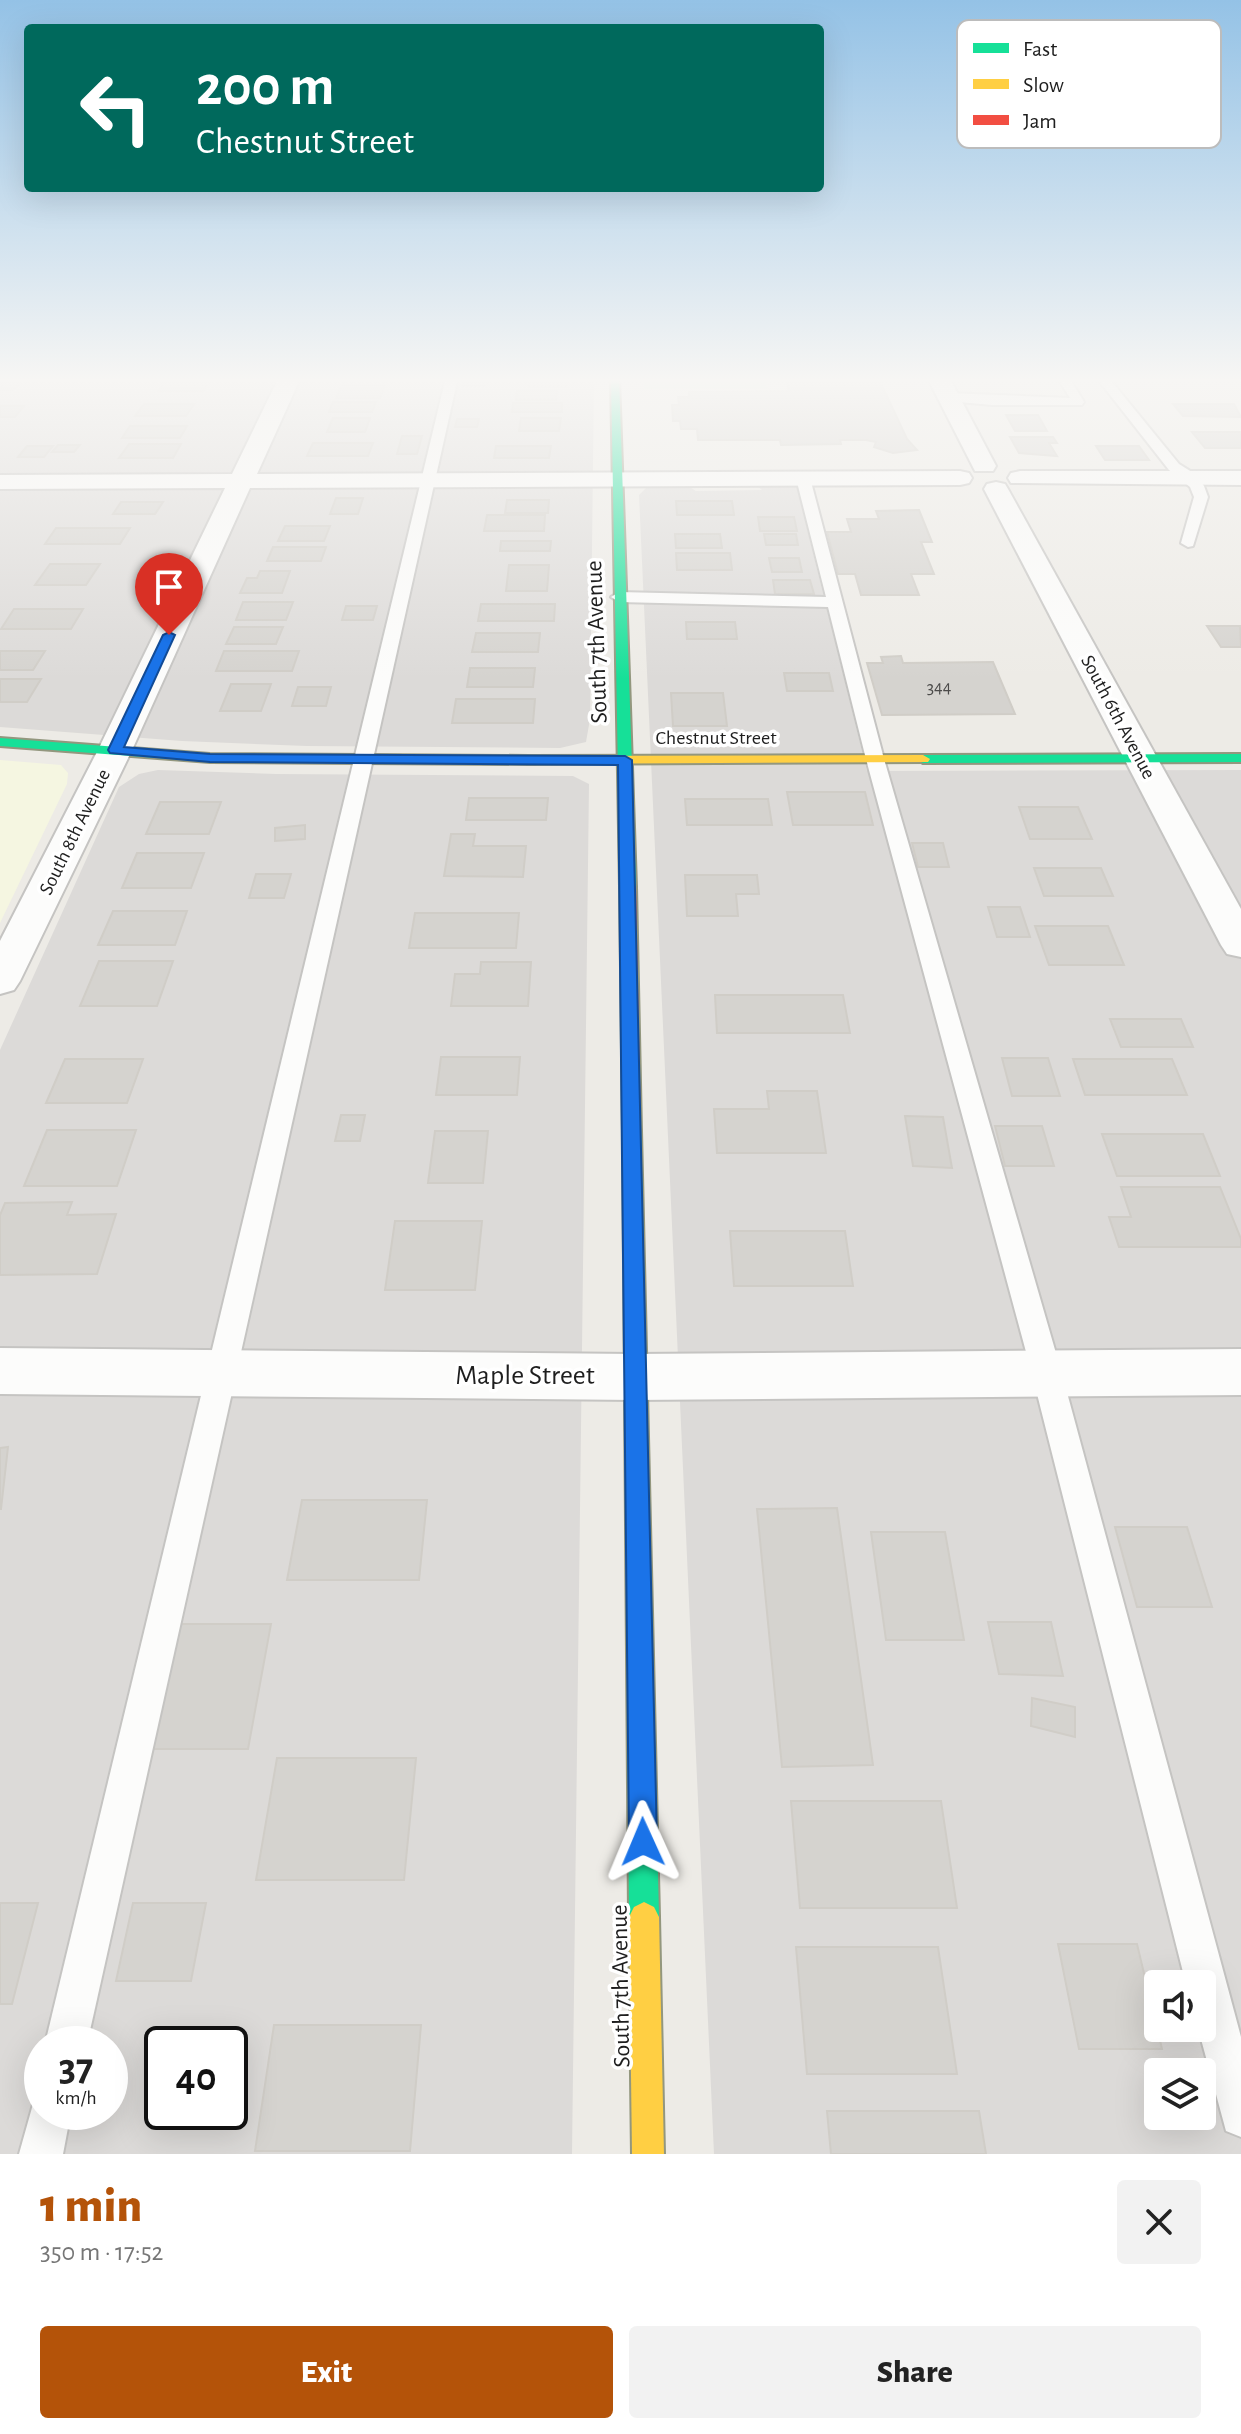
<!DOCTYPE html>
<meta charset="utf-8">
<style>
:root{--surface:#fff;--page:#f2f2f2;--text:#222;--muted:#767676;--accent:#b45309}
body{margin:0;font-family:"Alegreya Sans",sans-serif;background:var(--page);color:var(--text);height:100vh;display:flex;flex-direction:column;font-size:30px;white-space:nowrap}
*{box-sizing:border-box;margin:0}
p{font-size:26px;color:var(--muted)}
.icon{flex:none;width:44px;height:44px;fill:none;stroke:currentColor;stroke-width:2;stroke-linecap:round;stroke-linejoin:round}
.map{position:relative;height:2154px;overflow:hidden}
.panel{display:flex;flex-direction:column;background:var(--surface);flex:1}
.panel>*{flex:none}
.guide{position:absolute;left:24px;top:24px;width:800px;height:168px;border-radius:8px;box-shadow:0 8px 32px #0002;background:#00695c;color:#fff;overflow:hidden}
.fabs{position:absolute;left:1144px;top:1970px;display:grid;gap:16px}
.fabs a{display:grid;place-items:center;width:72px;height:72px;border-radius:8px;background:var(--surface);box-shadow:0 8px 32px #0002;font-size:40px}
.speed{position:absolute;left:24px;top:2026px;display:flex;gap:16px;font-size:40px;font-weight:700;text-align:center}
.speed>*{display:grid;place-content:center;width:104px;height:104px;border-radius:50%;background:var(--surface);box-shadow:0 8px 32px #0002;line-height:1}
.speed small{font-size:20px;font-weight:400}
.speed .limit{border:4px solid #111;border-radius:12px;background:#fff;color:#111}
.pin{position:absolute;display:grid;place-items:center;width:68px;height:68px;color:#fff;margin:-82px -34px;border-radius:50% 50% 50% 0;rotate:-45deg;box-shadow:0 0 8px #0007}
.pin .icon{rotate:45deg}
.me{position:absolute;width:88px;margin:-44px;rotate:359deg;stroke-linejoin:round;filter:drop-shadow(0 0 6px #0008)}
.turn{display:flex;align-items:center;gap:28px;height:168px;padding:0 40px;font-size:36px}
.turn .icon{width:104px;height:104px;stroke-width:2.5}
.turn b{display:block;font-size:56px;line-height:68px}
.round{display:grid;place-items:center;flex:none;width:84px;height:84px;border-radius:8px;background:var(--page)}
.overview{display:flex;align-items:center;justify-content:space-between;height:136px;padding:0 40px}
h1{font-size:48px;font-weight:800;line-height:60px;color:var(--accent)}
.primary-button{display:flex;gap:16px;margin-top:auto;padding:16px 40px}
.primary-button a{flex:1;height:92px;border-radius:8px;background:var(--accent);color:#fff;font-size:32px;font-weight:800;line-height:92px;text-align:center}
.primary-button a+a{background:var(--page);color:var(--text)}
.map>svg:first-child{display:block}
.residential{fill:#dcdad8;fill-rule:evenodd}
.education{fill:#f5f6e1}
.park{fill:#d2f5d4}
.building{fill:#d5d3cf;stroke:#d0cdc7;stroke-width:2}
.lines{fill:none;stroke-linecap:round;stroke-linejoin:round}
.lane-casing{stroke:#c5c4c2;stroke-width:4}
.street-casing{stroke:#c5c4c2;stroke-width:4}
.fast-casing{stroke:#93977e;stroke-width:4}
.slow-casing{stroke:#93977e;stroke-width:4}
.jam-casing{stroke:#93977e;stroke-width:4}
.lane{fill:#fcfcfb;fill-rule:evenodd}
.street{fill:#fcfcfb;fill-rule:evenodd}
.fast{fill:#16e098;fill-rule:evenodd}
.slow{fill:#ffcf43;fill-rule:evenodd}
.jam{fill:#f24e42;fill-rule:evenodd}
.route{fill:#1a73e8;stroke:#114b97;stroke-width:2}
.labels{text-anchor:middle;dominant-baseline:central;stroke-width:7;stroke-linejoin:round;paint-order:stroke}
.far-number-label{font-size:18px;fill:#4c4b4a}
.far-street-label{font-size:20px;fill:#1e1e1e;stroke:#fff}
.street-label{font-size:24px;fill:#1e1e1e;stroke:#fff}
.near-street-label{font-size:28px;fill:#1e1e1e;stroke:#fff}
.key{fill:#fff;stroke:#bcbcbc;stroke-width:2}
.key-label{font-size:22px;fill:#1e1e1e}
</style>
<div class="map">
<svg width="1241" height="2154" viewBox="0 0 1241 2154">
<rect width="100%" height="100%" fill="#edebe6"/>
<!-- residential -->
<g class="residential">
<polygon points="0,377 594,377 590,719 586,742 560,748 307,746 182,741 0,727"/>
<path d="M685 484 696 491 762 490 755 484H796L867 771 1241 770V2154H714L639 495 648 486ZM1158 1984H1202V2028H1158ZM1158 2072H1202V2116H1158Z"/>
<path d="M158 770 276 774 573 776 589 784 572 2154H0V1050L119 787 139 774ZM42 2044H110V2112H42ZM162 2044H230V2112H162Z"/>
</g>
<!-- education -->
<polygon class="education" points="0,760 61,765 68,773 67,784 0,923"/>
<!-- park -->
<polygon class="park" points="643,377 765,377 768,388 644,389"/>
<!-- building -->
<g class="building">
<polygon points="529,377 568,377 567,387 528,387"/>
<polygon points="785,377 878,377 907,439 917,450 893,453 874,447 876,442 866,440 840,440 841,444 781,445 780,440 698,440 697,429 681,429 680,421 673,421 672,405 679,405 678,397 689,397 689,392 789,391"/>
<polygon points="465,378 486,378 485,386 463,386"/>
<polygon points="5,380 23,380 13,390 0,390"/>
<polygon points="166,380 209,380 203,391 159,391"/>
<polygon points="342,385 385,385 380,398 336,398"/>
<polygon points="517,391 557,391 556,400 516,400"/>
<polygon points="333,402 376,402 372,412 329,412"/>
<polygon points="513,403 562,403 562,412 512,412"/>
<polygon points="144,404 194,404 186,416 135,416"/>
<polygon points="1173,404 1234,404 1241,417 1183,416"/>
<polygon points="0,406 24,406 15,417 0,417"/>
<polygon points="1006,415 1038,415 1047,431 1015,431"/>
<polygon points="333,418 370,418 365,432 327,432"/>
<polygon points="521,418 561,418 559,431 519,431"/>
<polygon points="457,419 479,419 477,427 455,427"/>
<polygon points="130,426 187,426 180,438 122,438"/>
<polygon points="1192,432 1241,432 1241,448 1205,448"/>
<polygon points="402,436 422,436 417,454 397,454"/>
<polygon points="1010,437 1053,437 1057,443 1049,443 1057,456 1019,453"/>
<polygon points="313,443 373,443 368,456 307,456"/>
<polygon points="129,444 181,444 173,458 119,458"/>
<polygon points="58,445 80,445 74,452 52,452"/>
<polygon points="27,446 53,446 44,457 18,457"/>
<polygon points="496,446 551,446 549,458 494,458"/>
<polygon points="1096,446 1139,446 1149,460 1105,460"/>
<polygon points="336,498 363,498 358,514 330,514"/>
<polygon points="507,500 549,500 548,513 505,513"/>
<polygon points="676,501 732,501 734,515 677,515"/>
<polygon points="121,502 163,502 155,514 113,514"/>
<polygon points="919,510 932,542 921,542 934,574 911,574 919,595 861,595 855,574 838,574 827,532 851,532 847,519 879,519 876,511"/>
<polygon points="487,515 545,515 544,531 484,531"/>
<polygon points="758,517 794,517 797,531 760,531"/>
<polygon points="285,526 330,526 324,541 278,541"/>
<polygon points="56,528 130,528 120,544 45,544"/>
<polygon points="675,534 720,534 722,548 676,548"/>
<polygon points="764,534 796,534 798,545 766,545"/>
<polygon points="501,541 551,541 550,551 500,551"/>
<polygon points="273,547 326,547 321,561 267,561"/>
<polygon points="676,553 730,553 732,570 677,570"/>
<polygon points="769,558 799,558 802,572 772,572"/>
<polygon points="50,564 100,564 86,585 35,585"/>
<polygon points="509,565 549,565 547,591 506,591"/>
<polygon points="260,571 290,571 282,593 240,593 247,578 257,578"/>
<polygon points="773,580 810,580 814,594 775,594"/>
<polygon points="243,602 293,602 286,620 236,620"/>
<polygon points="481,604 555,604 554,621 478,621"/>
<polygon points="346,606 377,606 373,620 342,620"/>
<polygon points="14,609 83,609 71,629 1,629"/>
<polygon points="686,622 735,622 737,639 687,639"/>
<polygon points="1207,626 1240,626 1241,647 1221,647"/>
<polygon points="234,627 283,627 276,644 226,644"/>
<polygon points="476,633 540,633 538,652 472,652"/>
<polygon points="0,651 45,651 33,670 0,670"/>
<polygon points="224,651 299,651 292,671 216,671"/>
<polygon points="901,656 903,663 993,662 1015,714 882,715 867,663 883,663 881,657"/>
<polygon points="470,668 535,668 533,687 467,687"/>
<polygon points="784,673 829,673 833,691 787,691"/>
<polygon points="0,679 41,679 27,702 0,702"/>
<polygon points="231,684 271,684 261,711 220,711"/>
<polygon points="298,687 331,687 326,706 292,706"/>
<polygon points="671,693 723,693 727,726 673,726"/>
<polygon points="456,699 535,699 533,723 452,723"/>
<polygon points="787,792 865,792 873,825 793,825"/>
<polygon points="469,798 548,798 546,820 466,820"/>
<polygon points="685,799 768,799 772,825 687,825"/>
<polygon points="160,802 221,802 209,834 146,834"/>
<polygon points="1019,807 1078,807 1092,839 1030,839"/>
<polygon points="305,825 305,839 275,841 275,828"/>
<polygon points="451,834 475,834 473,846 526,846 523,877 444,876"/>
<polygon points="912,843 943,843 949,867 918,867"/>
<polygon points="137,853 204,853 191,888 122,888"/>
<polygon points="1034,868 1101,868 1113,896 1044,896"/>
<polygon points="256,874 291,874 284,898 249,898"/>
<polygon points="685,875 757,875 759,894 736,894 738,916 687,916"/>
<polygon points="988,907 1020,907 1030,937 997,937"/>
<polygon points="113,911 187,911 175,945 98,945"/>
<polygon points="415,913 519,913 516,948 409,948"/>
<polygon points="1035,926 1108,926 1124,965 1049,965"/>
<polygon points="99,961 173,961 157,1006 80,1006"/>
<polygon points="481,962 531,962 528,1006 451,1006 455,974 480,974"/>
<polygon points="715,995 843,995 850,1033 717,1033"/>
<polygon points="1110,1019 1181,1019 1193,1047 1121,1047"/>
<polygon points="441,1057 520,1057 517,1095 436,1095"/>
<polygon points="1002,1058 1048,1058 1060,1096 1012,1096"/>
<polygon points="65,1059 143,1059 127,1103 46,1103"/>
<polygon points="1073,1059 1172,1059 1187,1095 1085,1095"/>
<polygon points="767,1091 817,1091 826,1153 717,1153 714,1109 769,1109"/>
<polygon points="341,1115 365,1115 360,1141 335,1141"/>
<polygon points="905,1116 943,1117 952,1168 913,1166"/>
<polygon points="995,1126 1042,1126 1054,1166 1005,1166"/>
<polygon points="47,1130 136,1130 117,1186 24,1186"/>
<polygon points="435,1131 488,1131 483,1183 428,1183"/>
<polygon points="1102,1134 1203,1134 1220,1176 1117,1176"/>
<polygon points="1121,1187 1220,1187 1241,1239 1241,1247 1119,1247 1109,1217 1131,1217"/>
<polygon points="72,1202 67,1215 116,1214 97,1274 0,1275 0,1215 5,1203"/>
<polygon points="395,1221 482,1221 475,1290 385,1290"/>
<polygon points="730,1231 845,1231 853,1286 734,1286"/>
<polygon points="8,1447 1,1509 0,1509 0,1448"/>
<polygon points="302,1500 427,1500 419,1580 287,1580"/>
<polygon points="837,1508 873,1765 782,1767 757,1509"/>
<polygon points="1115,1527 1187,1527 1212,1607 1137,1607"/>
<polygon points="871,1532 945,1532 964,1640 886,1640"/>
<polygon points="988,1622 1051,1622 1063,1676 999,1674"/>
<polygon points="172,1624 271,1624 248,1749 143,1749"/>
<polygon points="1032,1698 1075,1707 1075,1737 1031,1726"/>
<polygon points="277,1758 416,1758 404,1880 256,1880"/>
<polygon points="791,1801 941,1801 957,1908 800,1908"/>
<polygon points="0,1903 38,1903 12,2004 0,2004"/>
<polygon points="133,1903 206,1903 191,1981 116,1981"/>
<polygon points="1058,1944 1137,1944 1162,2049 1079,2049"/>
<polygon points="796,1947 938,1947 957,2074 807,2074"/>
<polygon points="274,2025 421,2025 410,2151 255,2151"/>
<polygon points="827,2111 979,2111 986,2154 831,2154"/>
</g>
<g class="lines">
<!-- lane casing -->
<g class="lane-casing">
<g id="lane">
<polygon points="446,377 458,377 87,2044 45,2044"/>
<polygon points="1057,377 1069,377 1084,402 1082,405 992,405 948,401 942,397 948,393 1070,398"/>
<polygon points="1096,377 1108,377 1179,464 1195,474 1204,486 1208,497 1193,546 1188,547 1181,543 1194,497 1190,487 1169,470"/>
<polygon points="803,474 810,478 884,759 1062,1374 1241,2037 1241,2137 1226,2131 1198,2028 1202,2028 1202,1984 1186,1984 1032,1374 866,759 828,607 619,602 611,597 619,592 826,597 796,478"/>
<polygon points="42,2094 42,2112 71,2112 63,2154 19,2154 35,2097"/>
</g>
</g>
<!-- street casing -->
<g class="street-casing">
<g id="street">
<polygon points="279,377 301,377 257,474 960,471 969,473 972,478 969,483 960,485 250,488 132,750 20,981 14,990 0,994 0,941 98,750 225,488 0,489 0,475 232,474"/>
<polygon points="927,377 949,377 996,466 993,471 975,471"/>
<polygon points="1020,471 1241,471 1241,485 1011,483 1008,478 1011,473"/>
<polygon points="996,482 1005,484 1008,489 1241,909 1241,957 1227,954 1221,945 984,489 987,484"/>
<polygon points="0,1348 634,1354 1241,1349 1241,1395 634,1400 0,1394"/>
</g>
</g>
<!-- fast casing -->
<g class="fast-casing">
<g id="fast">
<polygon points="611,377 619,377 636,887 628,892 620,887"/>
<polygon points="0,738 210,754 529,756 536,760 529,764 210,762 0,746"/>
<polygon points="1241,754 1241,762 923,763 916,759 923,755"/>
<polygon points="632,1124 639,1126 641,1131 659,1917 654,1927 644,1932 634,1927 629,1917 623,1131 625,1126"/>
</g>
</g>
<!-- slow casing -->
<g class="slow-casing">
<g id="slow">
<polygon points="923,755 930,759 928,762 529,764 522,760 529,756"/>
<polygon points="644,1902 654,1907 659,1917 664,2154 632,2154 629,1917 634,1907"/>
</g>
</g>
<!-- jam casing -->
<g class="jam-casing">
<polygon id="jam" points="628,882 636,887 641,1131 639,1136 625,1136 623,1131 620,887"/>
</g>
<!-- lane -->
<use href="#lane" class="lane"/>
<!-- street -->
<use href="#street" class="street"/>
<!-- fast -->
<use href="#fast" class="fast"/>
<!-- slow -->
<use href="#slow" class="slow"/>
<!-- jam -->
<use href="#jam" class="jam"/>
</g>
<!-- sky -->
<linearGradient id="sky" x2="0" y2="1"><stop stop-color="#94c2e6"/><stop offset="0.56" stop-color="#f7f6f4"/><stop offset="1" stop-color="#f7f6f4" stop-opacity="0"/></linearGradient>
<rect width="1241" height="679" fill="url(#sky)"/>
<!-- route -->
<polygon class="route" points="169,632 175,635 124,747 210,754 625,756 632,760 657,1842 653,1852 643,1856 633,1852 629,1842 618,765 210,762 110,753 108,750 163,635"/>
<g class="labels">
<!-- far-number labels -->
<g class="far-number-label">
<text x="939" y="688">344</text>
</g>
<!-- far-street labels -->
<g class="far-street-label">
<text transform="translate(1118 717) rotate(62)">South 6th Avenue</text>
<text x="716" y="738">Chestnut Street</text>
<text transform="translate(75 832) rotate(-64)">South 8th Avenue</text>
</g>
<!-- street labels -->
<g class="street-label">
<text transform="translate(597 642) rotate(-92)">South 7th Avenue</text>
<text transform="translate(621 1986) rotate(-91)">South 7th Avenue</text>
</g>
<!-- near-street labels -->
<g class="near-street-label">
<text x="525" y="1376">Maple Street</text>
</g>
</g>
<!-- legend -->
<rect x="957" y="20" width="264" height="128" rx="12" class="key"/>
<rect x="973" y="43" width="36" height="10" fill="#16e098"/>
<rect x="973" y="79" width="36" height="10" fill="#ffcf43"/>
<rect x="973" y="115" width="36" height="10" fill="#f24e42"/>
<g class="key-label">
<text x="1023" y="56">Fast</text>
<text x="1023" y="92">Slow</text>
<text x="1023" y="128">Jam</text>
</g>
</svg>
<div class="fabs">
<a><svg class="icon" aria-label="sound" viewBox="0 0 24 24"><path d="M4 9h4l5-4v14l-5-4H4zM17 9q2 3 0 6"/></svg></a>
<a><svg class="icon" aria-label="layers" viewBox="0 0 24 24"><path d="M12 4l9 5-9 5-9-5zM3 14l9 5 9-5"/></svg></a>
</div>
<div class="speed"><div>37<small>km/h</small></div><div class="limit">40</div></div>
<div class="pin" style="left:169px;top:635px;background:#d93025"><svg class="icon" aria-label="arrive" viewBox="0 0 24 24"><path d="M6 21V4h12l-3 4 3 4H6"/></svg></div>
<svg class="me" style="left:643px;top:1842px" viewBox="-20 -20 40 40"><path d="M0-17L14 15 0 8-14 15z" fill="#1a73e8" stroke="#fff" stroke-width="4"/></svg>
<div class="guide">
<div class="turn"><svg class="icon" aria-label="left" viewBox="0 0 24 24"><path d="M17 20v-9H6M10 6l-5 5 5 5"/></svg><div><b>200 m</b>Chestnut Street</div></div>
</div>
</div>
<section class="panel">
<div class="overview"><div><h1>1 min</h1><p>350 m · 17:52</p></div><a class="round"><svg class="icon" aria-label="close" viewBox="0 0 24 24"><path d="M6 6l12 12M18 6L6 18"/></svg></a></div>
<div class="primary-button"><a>Exit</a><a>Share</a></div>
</section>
